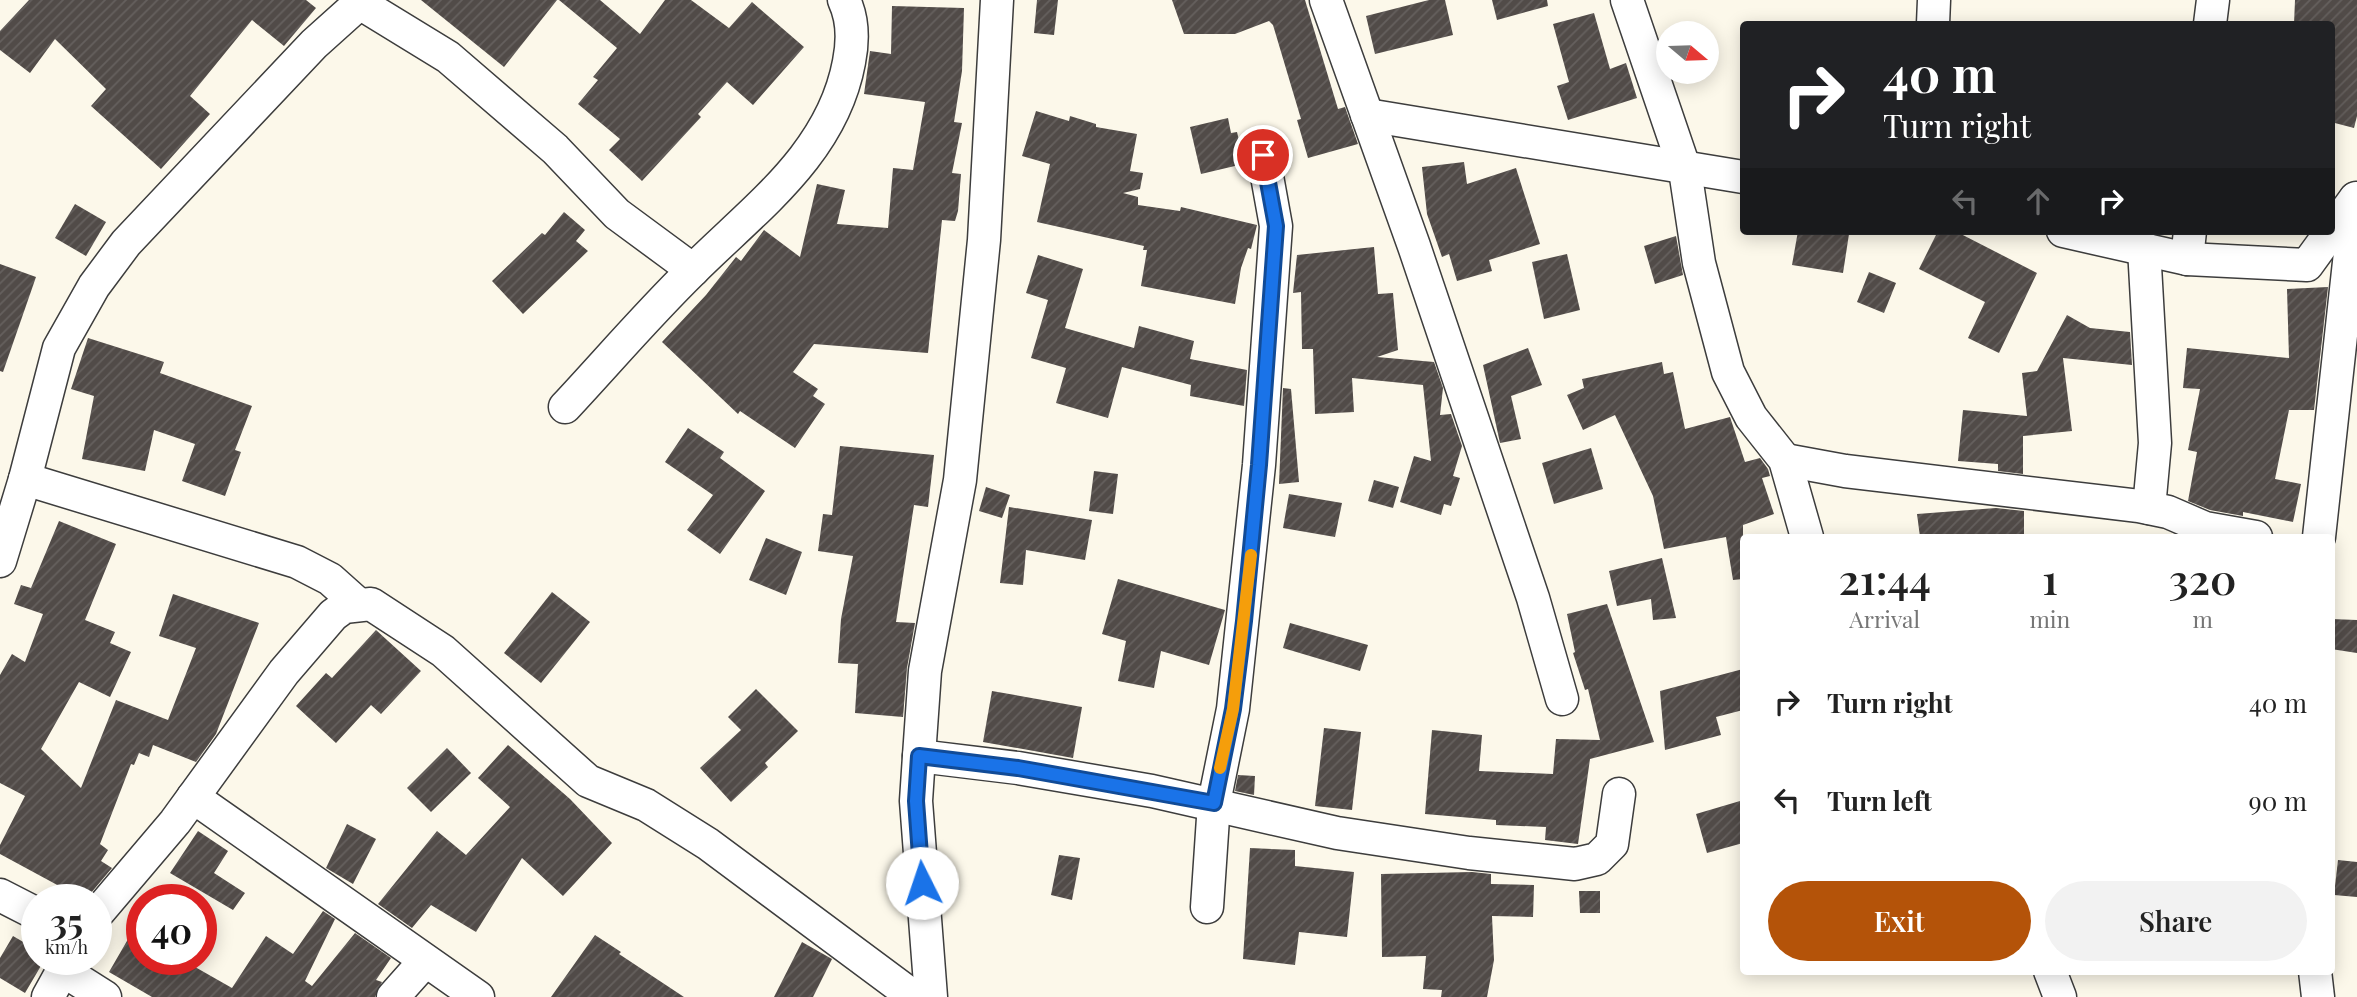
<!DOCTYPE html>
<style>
:root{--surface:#fff;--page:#f2f2f2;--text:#222;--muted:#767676;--accent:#b45309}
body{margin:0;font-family:"Playfair Display",serif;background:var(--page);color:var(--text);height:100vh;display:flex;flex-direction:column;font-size:26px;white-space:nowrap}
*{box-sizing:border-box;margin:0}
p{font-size:23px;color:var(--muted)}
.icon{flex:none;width:38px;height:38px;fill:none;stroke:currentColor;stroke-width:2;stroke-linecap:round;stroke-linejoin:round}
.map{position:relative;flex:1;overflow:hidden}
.sheet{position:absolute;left:1740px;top:534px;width:595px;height:441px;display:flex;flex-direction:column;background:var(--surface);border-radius:7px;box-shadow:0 4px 18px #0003}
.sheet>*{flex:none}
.hud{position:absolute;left:1740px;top:21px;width:595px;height:214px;border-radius:7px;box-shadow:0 4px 18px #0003;background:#202124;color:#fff;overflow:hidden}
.needle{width:46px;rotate:109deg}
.fabs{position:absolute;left:1656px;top:21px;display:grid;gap:14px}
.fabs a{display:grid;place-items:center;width:63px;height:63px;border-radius:50%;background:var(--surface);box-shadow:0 4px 18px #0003;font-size:35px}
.speed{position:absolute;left:21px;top:884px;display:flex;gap:14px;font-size:35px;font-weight:700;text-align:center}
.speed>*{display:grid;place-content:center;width:91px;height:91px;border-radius:50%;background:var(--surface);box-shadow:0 4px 18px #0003;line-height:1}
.speed small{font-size:18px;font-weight:400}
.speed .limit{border:10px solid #d22;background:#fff;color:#111}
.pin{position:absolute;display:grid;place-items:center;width:60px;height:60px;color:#fff;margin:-30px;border:4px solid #fff;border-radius:50%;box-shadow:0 2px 7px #0007}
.me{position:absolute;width:77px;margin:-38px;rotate:356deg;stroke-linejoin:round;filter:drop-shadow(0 0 5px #0008)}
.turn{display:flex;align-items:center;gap:24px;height:147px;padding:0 28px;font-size:32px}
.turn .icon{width:91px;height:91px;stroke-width:2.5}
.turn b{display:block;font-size:49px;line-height:60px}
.lanes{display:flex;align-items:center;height:66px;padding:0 28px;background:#0003;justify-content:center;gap:35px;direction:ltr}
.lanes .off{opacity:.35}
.eta{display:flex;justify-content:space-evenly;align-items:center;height:119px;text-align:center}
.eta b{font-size:42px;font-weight:600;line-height:49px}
.button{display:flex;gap:14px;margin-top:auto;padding:14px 28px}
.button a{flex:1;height:80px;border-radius:42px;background:var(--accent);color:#fff;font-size:28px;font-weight:600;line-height:80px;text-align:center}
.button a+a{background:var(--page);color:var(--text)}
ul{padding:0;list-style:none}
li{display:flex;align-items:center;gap:21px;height:98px;padding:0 28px}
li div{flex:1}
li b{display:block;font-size:26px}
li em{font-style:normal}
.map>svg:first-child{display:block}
.building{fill:url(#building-hatch)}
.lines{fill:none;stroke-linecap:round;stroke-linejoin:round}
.minor-casing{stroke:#3d3d3d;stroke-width:35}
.minor{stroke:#fff;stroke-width:32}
.route-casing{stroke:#114b97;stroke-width:18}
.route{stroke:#1a73e8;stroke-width:12}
.slow{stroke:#f59e0b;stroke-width:12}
</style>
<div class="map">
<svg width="2357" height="997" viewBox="0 0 2357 997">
<defs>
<pattern id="building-hatch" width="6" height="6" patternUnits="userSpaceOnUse" patternTransform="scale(1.75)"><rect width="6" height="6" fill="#514b48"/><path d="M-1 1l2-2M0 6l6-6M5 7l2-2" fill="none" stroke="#65605e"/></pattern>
</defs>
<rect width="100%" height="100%" fill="#fcf8ea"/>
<!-- building -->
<g class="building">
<polygon points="29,0 306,0 316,8 284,46 252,20 190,96 210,114 161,169 91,106 106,89 55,39 30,73 0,50 0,31"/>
<polygon points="421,0 557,0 504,67"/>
<polygon points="559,0 600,0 640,34 665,0 691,0 729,28 752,2 804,47 753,105 727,82 698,114 701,117 642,181 609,150 620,139 578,104 598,80 593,77 617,48"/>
<polygon points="1037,0 1058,0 1054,35 1034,33"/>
<polygon points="1172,0 1305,0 1338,109 1345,107 1358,144 1308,158 1297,120 1301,119 1273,25 1269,21 1235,34 1184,34"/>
<polygon points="1429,0 1445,0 1453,35 1375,54 1366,16"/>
<polygon points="1492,0 1547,0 1548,6 1497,20"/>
<polygon points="2295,0 2357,0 2357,116 2354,128 2331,122 2331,24 2294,24"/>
<polygon points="892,6 964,8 962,71 954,122 962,123 952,173 961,174 958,211 955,221 942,220 928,353 814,344 793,372 818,389 813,396 825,404 795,448 740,411 738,414 662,342 706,295 736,257 741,261 764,230 800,257 817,184 845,190 837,224 888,228 893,168 913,170 925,102 864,94 870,51 891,54"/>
<polygon points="1594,13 1610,69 1626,63 1637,98 1568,120 1557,86 1569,82 1553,24"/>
<polygon points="1036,111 1069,121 1070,116 1096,124 1096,127 1137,134 1130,171 1143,173 1140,189 1123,193 1138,197 1138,205 1180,211 1181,207 1257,225 1251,249 1248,248 1241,268 1235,304 1141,286 1147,250 1143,250 1144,246 1037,222 1050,164 1022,156"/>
<polygon points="1228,118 1231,133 1237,132 1242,153 1236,154 1239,165 1201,174 1190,127"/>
<polygon points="1464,162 1467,184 1516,168 1540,244 1489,260 1492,271 1457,281 1449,254 1442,257 1427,214 1422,167"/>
<polygon points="75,204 106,222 86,256 55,238"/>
<polygon points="564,212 585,230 576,241 588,251 523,314 492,281 542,233 545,235"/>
<polygon points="1798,231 1849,234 1843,273 1792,265"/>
<polygon points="1938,231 1955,231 2037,273 1999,353 1968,338 1985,302 1919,269"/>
<polygon points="1676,236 1683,275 1655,284 1644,246"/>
<polygon points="1374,247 1378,294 1393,293 1398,350 1377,357 1434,362 1443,388 1440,415 1451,414 1462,446 1453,476 1460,478 1451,506 1444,504 1441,515 1400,502 1414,456 1431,461 1423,385 1352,378 1354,412 1315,414 1313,349 1302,349 1301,292 1293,293 1297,255"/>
<polygon points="1567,254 1580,310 1544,319 1532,262"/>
<polygon points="1038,255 1083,269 1065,328 1134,348 1139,326 1194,341 1190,359 1247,370 1244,406 1190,396 1191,385 1122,367 1108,418 1056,403 1066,368 1031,358 1048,300 1026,293"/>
<polygon points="0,264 36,277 3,372 0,371"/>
<polygon points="1869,272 1896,283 1884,313 1857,302"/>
<polygon points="2328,287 2314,410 2289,410 2275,479 2301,484 2293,522 2243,512 2243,516 2210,510 2188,501 2197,452 2188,450 2200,389 2183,388 2187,348 2289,358 2287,289"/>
<polygon points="2067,315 2090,328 2130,332 2132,365 2063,358 2072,431 2023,436 2023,474 1998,471 1998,464 1958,461 1963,410 2027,416 2022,373 2037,371"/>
<polygon points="88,338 164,362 160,373 252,406 235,450 241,452 225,496 182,481 195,444 154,430 145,471 82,459 94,396 71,389"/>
<polygon points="1528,348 1542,385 1511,396 1521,439 1500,443 1483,365"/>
<polygon points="1662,362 1664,374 1673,372 1685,429 1730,417 1745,462 1760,458 1768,469 1770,476 1762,478 1774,514 1743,525 1743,579 1733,580 1726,537 1664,549 1653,496 1615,415 1583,430 1567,395 1584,388 1582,379"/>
<polygon points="1283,388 1291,389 1299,482 1279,484"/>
<polygon points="688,428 724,452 720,458 765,491 720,554 687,530 713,495 665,462"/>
<polygon points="840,446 934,455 928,507 914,505 896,622 915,623 907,668 903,717 855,713 858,664 838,663 841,619 853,556 818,551 823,514 832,515"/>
<polygon points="1591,448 1603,489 1554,504 1542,463"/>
<polygon points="1094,471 1118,474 1113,514 1089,511"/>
<polygon points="1374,480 1399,487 1393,508 1368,501"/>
<polygon points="986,487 1010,495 1002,518 979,511"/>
<polygon points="1289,494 1342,503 1335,537 1283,528"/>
<polygon points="1009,507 1092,520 1085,560 1026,550 1023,585 1000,583"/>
<polygon points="1996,508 2024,511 2024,537 1920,537 1917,514"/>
<polygon points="59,521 116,544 85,620 115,632 110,643 131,652 110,697 79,682 41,749 81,788 116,700 168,720 196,648 159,636 173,594 259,623 216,734 196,762 153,745 149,757 139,753 134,765 131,764 100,844 108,850 101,861 112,868 85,900 0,854 0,845 25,796 0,783 0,675 12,654 25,662 43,614 14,604 21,585 31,588"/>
<polygon points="766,538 802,552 786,595 749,580"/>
<polygon points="1662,558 1676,618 1653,620 1651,599 1617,606 1609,571"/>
<polygon points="1118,579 1225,610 1209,665 1161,651 1154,688 1118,681 1126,641 1102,634"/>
<polygon points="552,592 590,622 541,683 504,653"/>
<polygon points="1607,604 1654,742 1590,759 1578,844 1545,840 1546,827 1496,825 1496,820 1425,814 1432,730 1482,735 1479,771 1553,774 1556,739 1600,740 1588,689 1585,690 1573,653 1575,652 1567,614"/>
<polygon points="2331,619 2357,620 2357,653 2331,649"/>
<polygon points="1290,623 1368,645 1360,671 1283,648"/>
<polygon points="376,630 421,671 381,714 371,705 336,743 296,706 326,673 332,678"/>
<polygon points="1743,669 1743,710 1716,717 1721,735 1665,750 1660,691"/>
<polygon points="756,689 798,731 765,763 768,767 731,802 700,768 741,730 728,717"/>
<polygon points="992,691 1082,707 1073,758 983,742"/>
<polygon points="1324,728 1361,732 1352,810 1315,806"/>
<polygon points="508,745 570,799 612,843 563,896 522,858 476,932 431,905 412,928 378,904 437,831 466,855 510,807 478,778"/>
<polygon points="447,748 471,773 431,812 407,788"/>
<polygon points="1238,775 1255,776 1254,795 1235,791"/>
<polygon points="1740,801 1743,843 1707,853 1696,814"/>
<polygon points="347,824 376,839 353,884 326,868"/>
<polygon points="198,831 228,851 214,873 245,893 233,910 170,873"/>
<polygon points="1250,848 1295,850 1295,866 1354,872 1347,937 1299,932 1295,965 1243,959"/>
<polygon points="1059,855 1080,858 1072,900 1051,895"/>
<polygon points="2338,860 2357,862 2357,897 2334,895"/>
<polygon points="1472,872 1491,874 1491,884 1534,885 1533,917 1492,916 1494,960 1487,997 1441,997 1442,990 1423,989 1426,956 1382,957 1381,874"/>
<polygon points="1579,891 1600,891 1600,913 1580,913"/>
<polygon points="323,911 335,919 305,981 312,986 355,933 391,958 376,980 382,982 375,997 152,997 109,972 142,915 142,959 181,959 232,988 266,936 293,954"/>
<polygon points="595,935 621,952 619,954 684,997 551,997"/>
<polygon points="13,936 37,950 37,959 45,959 25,993 0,978 0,958"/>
<polygon points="802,942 832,959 813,997 774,997"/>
</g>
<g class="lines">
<!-- minor casing -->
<g class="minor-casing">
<g id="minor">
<polyline points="355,0 448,57 555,149 617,214 693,270"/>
<polyline points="1326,0 1414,246 1533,598 1562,699"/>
<polyline points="1627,0 1685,170 1699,263 1728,372 1751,417 1785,460 1807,537"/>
<polyline points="1933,24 1934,0"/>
<polyline points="2210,24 2213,0"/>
<polyline points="1367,115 1743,177"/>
<polyline points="2063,231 2187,259 2307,265 2355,199"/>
<polyline points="2144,248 2155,443 2149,508"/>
<polyline points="2187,259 2190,231"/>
<path d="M565 407C607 362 648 314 692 271 755 208 832 154 849 62 853 42 853 19 844 0"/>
<polyline points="1785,460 1845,471 2139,506 2168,512 2205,528 2256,537"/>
<polyline points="25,479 297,562 330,579 358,604"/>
<polyline points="2319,537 2356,198"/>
<polyline points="0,561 25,479 59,348 94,286 126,243 314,44 363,0"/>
<polyline points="919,756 1018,768 1152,791 1337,833 1469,853 1575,864 1597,859 1612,844 1619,794"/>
<polyline points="193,797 478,997"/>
<polyline points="0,895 37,914"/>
<polyline points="1207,907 1214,803 1233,709 1259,465 1276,226 1263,154"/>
<polyline points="96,915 175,822 284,672 333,615 344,607 371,604 443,651 588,781 646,805 708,844 914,997"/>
<polyline points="64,971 105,997"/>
<polyline points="2050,971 2060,997"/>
<polyline points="2315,971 2318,997"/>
<polyline points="48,997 69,959"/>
<polyline points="393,997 425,961"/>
<polyline points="931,997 916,801 919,756 925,671 960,480 984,240 997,0"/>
</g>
</g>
<!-- minor -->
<use href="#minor" class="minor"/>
</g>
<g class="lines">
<!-- route casing -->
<g class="route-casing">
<polyline id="route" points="922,883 916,801 919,756 1018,768 1214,803 1233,709 1244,621 1259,465 1276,226 1263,155"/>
</g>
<!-- route -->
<use href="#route" class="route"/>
<!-- slow -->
<polyline class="slow" points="1220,768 1233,709 1251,555"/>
</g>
</svg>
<div class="fabs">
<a><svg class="needle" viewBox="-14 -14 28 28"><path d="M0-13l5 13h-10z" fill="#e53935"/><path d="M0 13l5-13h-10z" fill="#767676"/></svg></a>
</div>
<div class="speed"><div>35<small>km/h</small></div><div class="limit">40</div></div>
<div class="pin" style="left:1263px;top:155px;background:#d93025"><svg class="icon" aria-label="arrive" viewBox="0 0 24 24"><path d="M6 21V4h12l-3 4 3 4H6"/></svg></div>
<svg class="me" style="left:922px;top:883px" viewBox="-20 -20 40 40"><circle r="19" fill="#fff"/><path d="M0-13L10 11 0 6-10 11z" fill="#1a73e8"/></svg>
<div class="hud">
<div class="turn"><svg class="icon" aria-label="right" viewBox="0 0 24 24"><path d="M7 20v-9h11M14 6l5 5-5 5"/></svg><div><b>40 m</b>Turn right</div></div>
<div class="lanes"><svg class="icon off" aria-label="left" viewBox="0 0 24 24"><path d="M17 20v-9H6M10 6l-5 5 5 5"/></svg><svg class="icon off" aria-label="ahead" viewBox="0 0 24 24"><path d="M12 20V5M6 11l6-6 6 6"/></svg><svg class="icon" aria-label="right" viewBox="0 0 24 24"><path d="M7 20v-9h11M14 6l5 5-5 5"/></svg></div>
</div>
<section class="sheet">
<div class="eta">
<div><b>21:44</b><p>Arrival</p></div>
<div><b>1</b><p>min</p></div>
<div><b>320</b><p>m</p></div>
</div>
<ul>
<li><svg class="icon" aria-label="right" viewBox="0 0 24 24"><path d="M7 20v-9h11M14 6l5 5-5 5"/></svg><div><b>Turn right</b></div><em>40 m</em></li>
<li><svg class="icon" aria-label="left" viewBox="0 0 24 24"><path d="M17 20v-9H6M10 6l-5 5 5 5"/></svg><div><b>Turn left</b></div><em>90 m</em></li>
</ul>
<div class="button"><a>Exit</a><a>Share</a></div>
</section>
</div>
